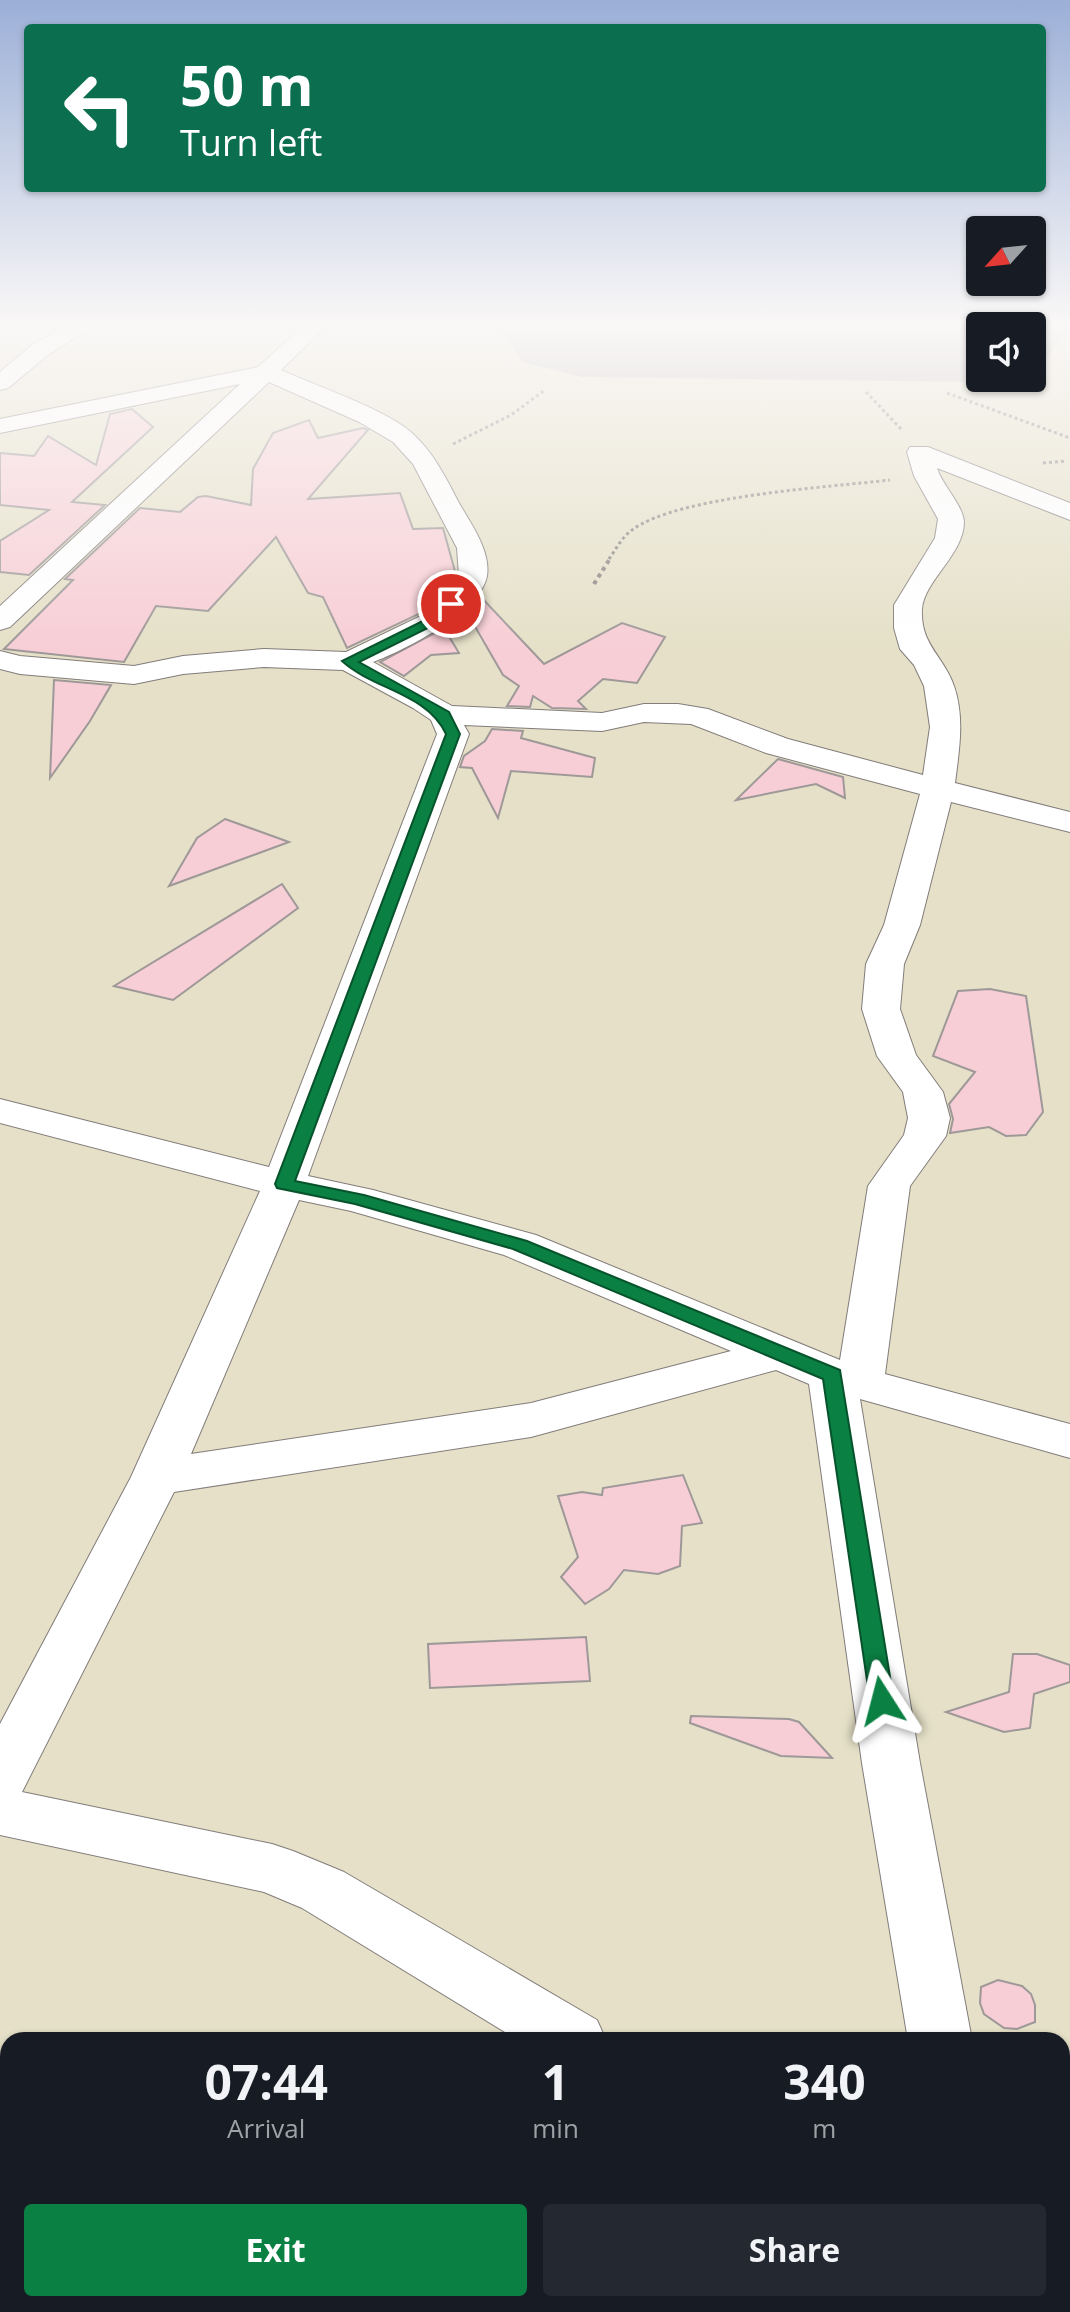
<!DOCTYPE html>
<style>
:root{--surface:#171b24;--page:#242831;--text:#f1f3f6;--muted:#9ea1a6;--accent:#0b8043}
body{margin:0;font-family:"Open Sans",sans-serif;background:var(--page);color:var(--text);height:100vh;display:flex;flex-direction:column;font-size:30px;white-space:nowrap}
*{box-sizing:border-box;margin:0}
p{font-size:26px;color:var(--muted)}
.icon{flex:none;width:44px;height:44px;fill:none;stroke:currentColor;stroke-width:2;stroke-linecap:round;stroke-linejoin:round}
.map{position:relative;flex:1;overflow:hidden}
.details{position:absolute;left:0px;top:2032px;width:1070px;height:280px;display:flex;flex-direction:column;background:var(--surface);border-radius:24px 24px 0 0;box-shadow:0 2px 6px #0004}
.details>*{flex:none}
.hud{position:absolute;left:24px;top:24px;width:1022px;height:168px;border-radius:8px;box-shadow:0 2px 6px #0004;background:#0b6e4f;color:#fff;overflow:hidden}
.needle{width:52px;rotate:243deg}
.controls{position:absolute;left:966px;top:216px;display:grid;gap:16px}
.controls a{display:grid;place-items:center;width:80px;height:80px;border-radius:8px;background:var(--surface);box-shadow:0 2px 6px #0004;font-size:40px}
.pin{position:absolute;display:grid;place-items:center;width:68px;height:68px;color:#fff;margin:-34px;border:4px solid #fff;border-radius:50%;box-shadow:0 2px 8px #0007}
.me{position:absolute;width:88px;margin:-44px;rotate:351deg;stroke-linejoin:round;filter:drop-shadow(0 0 6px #0008)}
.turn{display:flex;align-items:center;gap:28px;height:168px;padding:0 24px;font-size:36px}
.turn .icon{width:104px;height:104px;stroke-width:2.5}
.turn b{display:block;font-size:56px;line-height:68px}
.eta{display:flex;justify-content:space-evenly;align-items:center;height:136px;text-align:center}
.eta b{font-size:48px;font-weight:700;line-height:56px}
.primary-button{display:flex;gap:16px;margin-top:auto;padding:16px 24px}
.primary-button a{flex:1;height:92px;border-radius:8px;background:var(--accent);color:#fff;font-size:32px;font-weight:700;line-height:92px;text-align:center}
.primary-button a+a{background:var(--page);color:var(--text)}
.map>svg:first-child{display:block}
.green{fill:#e5e0c7;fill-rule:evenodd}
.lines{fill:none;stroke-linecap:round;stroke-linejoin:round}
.runway{fill:#bfbab8;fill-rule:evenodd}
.building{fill:#f7ced5;stroke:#9e9898;stroke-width:2}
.minor-casing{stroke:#827c7a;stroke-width:2}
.path-far1{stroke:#8a8684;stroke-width:3;stroke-dasharray:3 3;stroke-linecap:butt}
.path{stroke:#8a8684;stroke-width:4;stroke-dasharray:4 4;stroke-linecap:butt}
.minor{fill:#fff;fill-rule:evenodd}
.route{fill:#0b8043;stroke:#07532c;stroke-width:2}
</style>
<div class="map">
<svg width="1070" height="2312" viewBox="0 0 1070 2312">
<rect width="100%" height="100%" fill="#f5efed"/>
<!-- green -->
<path class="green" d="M0 326H1070V2312H0ZM980 326H1032V378H980ZM8 2040H1062V2304H8Z"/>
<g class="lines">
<!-- runway -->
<polygon class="runway" points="498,326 1061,326 1065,331 1040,367 1032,369 1032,326 980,326 980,378 995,378 980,382 582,377 522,362"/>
</g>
<!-- building -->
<g class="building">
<polygon points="132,409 153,427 72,502 105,505 29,575 0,572 0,541 49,510 0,505 0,453 34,456 48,436 96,465 110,414"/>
<polygon points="309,420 318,438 363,428 368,430 308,499 400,493 413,529 443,528 456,575 452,583 423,612 347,648 323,597 308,593 276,537 208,611 156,606 124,662 4,649 73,580 65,579 140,508 180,512 198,497 206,496 251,505 253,469 273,433"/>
<polygon points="480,596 544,664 622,623 665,637 637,683 603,679 578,701 586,709 552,708 533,696 530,707 507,706 519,686 503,675 466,611"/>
<polygon points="444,628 459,653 431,655 404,676 380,662"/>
<polygon points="54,680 111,685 90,721 50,778"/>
<polygon points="492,729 523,731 521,738 595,758 592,777 511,771 498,818 472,768 460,767 464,756 485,741"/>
<polygon points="778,759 843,777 845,798 816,784 736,800"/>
<polygon points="225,819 289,842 169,886 197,838"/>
<polygon points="282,884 298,908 173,1000 114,986"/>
<polygon points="990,989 1026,996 1043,1112 1026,1135 1006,1136 989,1127 950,1133 953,1119 949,1104 975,1072 933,1056 958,991"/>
<polygon points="683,1475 702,1523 682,1526 680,1566 658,1574 624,1570 609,1589 585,1604 561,1577 578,1557 558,1496 582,1492 602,1495 603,1488"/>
<polygon points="586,1637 590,1681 430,1688 428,1644"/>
<polygon points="1013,1654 1037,1654 1070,1665 1070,1682 1034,1694 1030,1728 1004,1732 946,1712 1009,1692"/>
<polygon points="691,1716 789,1719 799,1722 832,1758 781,1756 690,1723"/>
<polygon points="998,1980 1022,1986 1031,1994 1035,2005 1035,2022 1017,2029 1004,2028 984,2014 980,2003 981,1987"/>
</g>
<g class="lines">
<!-- minor casing -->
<g class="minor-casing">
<g id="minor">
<polygon points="66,326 93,326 48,355 8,388 0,390 0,372 32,345"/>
<path d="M303 326H326L281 370C318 387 383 408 412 433 434 453 446 478 459 503 471 524 491 551 487 576 481 611 404 651 373 662L452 706 602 713 644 704H678L708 709 788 739 923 775 930 727 924 686 914 665 900 649 894 628V605L935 538 938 519 914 476 907 452 910 447H928L1070 503V520L937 468C942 485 963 505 964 522 964 554 924 581 922 609 920 645 944 656 954 686 965 718 959 751 955 783L1070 812V832L951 802 920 925 904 964 900 1009 916 1055 943 1092 950 1118 946 1136 910 1186 885 1374 1070 1424V1458L860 1399 920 1763 972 2040H908L862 1763 809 1384 776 1370 531 1437 174 1492 22 1792 272 1844 293 1851 344 1872 597 2020 606 2040H518L302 1908 264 1892 0 1835V1724L131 1477 260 1191 0 1123V1099L269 1167 437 734 431 720 413 708 343 670 264 667 183 674 134 684 20 674 0 669V651L20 656 134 666 183 656 264 649 346 652 425 614 455 585 459 576 457 548 413 464 393 442 359 422 269 382 10 627 0 630V606L240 384 0 433V419L258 367ZM644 722 691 724 766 753 920 794 884 925 866 964 862 1009 877 1056 903 1092 908 1118 904 1135 868 1186 840 1360 536 1235 373 1190 308 1176 469 734 464 725 602 731ZM299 1200 351 1211 504 1255 731 1351 531 1403 191 1454Z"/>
<polygon points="1062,2216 1070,2219 1070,2287 1062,2284"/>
<polygon points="785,2304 855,2304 854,2312 784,2312"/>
</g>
</g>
<!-- path-far1 -->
<g class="path-far1">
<polyline points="866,392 901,429"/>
<polyline points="947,393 1070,438"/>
<polyline points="453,444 511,415 545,390"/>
<polyline points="1043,463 1066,461"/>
<path d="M609 559C616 549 622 537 632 530 677 496 830 487 890 480"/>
</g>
<!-- path -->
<polyline class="path" points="594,584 611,557"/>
<!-- minor -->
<use href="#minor" class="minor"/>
</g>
<!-- sky -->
<linearGradient id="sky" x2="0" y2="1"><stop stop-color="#9bafd7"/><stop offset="0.5" stop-color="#faf8f7"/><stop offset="1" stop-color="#faf8f7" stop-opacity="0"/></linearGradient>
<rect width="1070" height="650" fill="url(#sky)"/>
<!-- route -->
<path class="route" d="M447 602 457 604 440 622 359 662 449 712 460 734 295 1181 364 1195 527 1241 840 1370 894 1701 891 1708 882 1711 874 1708 870 1701 823 1379 513 1249 355 1204 277 1188 275 1184 446 734C427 693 374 690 342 661L431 617Z"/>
</svg>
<div class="controls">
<a><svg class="needle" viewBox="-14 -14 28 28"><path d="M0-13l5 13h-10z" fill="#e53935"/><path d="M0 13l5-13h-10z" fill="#9ea1a6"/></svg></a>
<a><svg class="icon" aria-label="sound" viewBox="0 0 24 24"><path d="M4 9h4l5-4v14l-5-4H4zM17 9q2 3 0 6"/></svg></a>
</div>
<div class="pin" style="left:451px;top:604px;background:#d93025"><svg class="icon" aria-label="arrive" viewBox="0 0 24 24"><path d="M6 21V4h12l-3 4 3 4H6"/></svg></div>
<svg class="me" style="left:882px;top:1701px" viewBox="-20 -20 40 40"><path d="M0-17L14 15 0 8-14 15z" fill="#0b8043" stroke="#fff" stroke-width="4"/></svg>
<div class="hud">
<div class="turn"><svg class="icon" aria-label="left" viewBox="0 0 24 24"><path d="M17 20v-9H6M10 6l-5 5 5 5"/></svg><div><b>50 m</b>Turn left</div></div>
</div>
<section class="details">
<div class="eta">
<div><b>07:44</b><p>Arrival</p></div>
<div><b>1</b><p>min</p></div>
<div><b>340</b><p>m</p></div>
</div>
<div class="primary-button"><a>Exit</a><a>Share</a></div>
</section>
</div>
